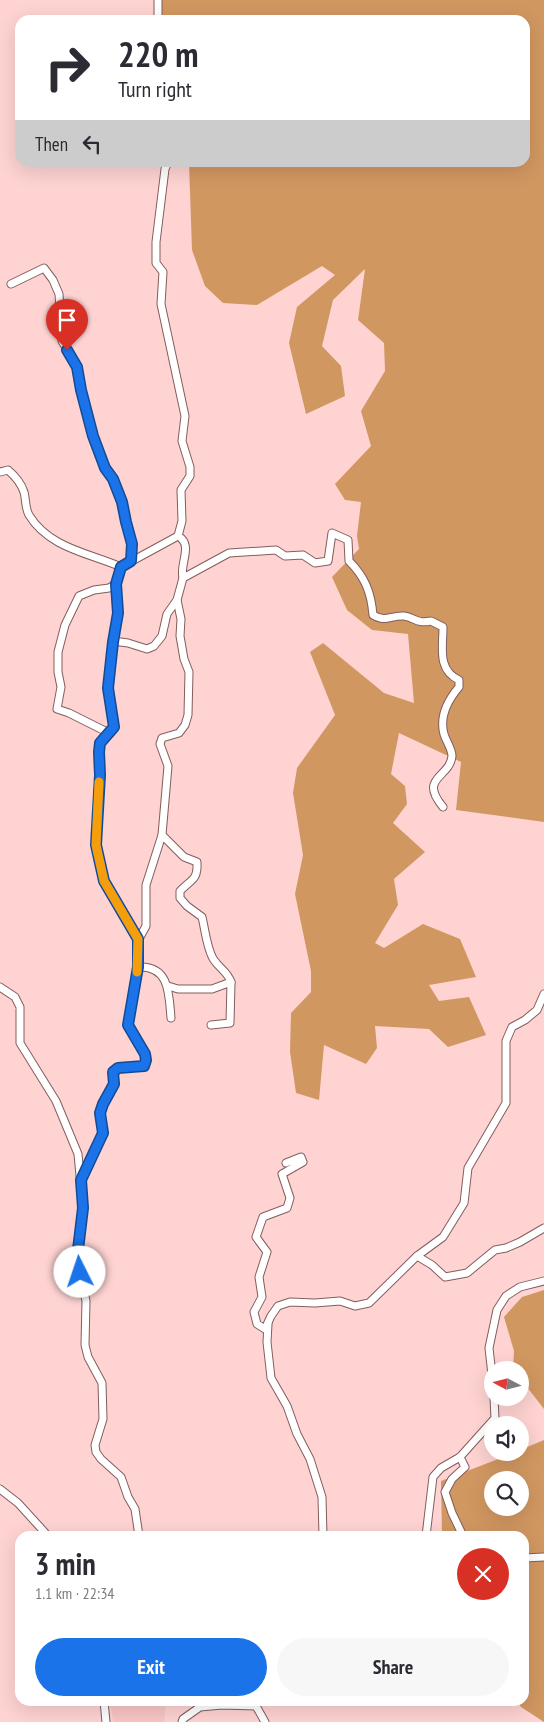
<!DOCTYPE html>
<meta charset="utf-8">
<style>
:root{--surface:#fff;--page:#f7f7f7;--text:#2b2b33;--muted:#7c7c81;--accent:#1a73e8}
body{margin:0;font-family:"PT Sans Narrow",sans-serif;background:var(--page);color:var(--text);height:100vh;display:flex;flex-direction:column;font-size:19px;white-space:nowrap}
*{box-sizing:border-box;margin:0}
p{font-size:16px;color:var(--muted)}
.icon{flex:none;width:28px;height:28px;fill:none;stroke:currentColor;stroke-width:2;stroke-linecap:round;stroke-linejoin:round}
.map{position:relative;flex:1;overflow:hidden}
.drawer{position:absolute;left:15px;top:1531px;width:514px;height:175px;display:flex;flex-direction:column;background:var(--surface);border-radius:15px;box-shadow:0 5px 20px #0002}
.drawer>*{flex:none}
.top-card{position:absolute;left:15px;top:15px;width:515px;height:152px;border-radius:15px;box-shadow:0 5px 20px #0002;background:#fff;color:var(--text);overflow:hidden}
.needle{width:32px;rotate:277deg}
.tools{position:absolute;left:484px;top:1361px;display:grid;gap:10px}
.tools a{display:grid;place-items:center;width:45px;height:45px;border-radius:50%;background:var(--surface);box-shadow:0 5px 20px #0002;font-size:25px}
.pin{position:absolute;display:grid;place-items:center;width:42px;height:42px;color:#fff;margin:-51px -21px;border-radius:50% 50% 50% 0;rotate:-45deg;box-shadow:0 0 5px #0007}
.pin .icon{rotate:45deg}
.me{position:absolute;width:55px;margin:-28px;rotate:356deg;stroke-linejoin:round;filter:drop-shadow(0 0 4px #0008)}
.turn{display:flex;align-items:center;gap:18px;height:105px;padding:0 20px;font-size:22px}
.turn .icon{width:65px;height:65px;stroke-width:2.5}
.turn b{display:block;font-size:35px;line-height:42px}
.then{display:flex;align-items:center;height:48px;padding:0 20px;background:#0003;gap:10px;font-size:19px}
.round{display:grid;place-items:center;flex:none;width:52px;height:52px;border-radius:26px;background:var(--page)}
.headline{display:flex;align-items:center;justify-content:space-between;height:85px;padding:0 20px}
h1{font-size:30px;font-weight:800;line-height:38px}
.action{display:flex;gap:10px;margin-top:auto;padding:10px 20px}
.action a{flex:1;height:58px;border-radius:30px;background:var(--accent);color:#fff;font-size:20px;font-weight:800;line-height:58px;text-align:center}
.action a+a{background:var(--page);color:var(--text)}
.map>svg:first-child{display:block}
.built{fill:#f8c6c4}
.forest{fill:#d19761;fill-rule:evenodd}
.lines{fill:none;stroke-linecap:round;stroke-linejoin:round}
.minor-casing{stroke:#825e5d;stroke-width:9}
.minor{stroke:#fff;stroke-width:7}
.route-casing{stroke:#114b97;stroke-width:12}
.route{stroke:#1a73e8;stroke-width:9}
.slow{stroke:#f59e0b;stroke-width:9}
</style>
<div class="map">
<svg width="544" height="1722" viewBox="0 0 544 1722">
<rect width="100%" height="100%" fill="#fed3d2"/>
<!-- built -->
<polygon class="built" points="110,1701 166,1701 164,1722 113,1722"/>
<!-- forest -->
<g class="forest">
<polygon points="162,0 544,0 544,822 456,810 461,762 399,733 391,774 405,786 407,804 393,823 425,852 394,879 398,905 375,943 384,948 423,924 460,939 476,977 429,985 439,1001 469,997 486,1035 448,1047 429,1029 375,1026 377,1048 366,1064 324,1045 319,1100 296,1093 290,1052 291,1013 311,992 311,971 295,894 303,855 293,793 297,768 335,715 310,652 323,643 384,693 414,703 408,634 372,630 347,610 332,577 359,549 357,536 361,502 345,500 335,484 371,446 361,411 385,371 384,343 358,320 365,269 333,300 322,346 341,366 345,396 306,414 289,343 297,307 335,275 322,266 257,305 223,303 205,286 192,250 189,163 525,162 525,20 161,20"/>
<polygon points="544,1290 544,1409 520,1378 520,1370 513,1369 514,1351 504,1317 522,1297"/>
<path d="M544 1440V1722L521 1707 517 1701H524V1536H442L441 1481 514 1453 520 1452V1450ZM492 1480H520V1508H492Z"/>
</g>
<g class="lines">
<!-- minor casing -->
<g class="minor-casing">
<g id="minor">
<polyline points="158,20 158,0"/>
<polyline points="11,284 44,268 53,280 59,294 62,341 77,367 81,390 93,436 105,468 113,479 122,501 125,522 132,544 131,561"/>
<path d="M0 472 8 470C15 476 21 483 24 492 26 499 25 508 29 515 49 548 89 553 121 567"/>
<path d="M178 536C194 545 179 564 183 578"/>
<path d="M113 641 128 643 147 649 154 646 162 636 167 614 177 600 183 578 229 553 276 550 285 556 303 555 315 563 328 561 332 533 348 540 349 561C365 577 371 592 373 615 387 623 390 615 404 616 416 618 416 624 431 621L443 627C443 647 437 670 459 680V687C448 700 439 716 444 734 446 741 452 749 452 756 450 778 418 777 443 807"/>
<polyline points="109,733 69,713 57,709 61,687 58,672 58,652 65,625 79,596 94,590 109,588 116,584"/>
<path d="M162 835 184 857 197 862C198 881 191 879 180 891V898L187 906 202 917C205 929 207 950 214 960 220 969 227 971 231 982"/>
<polyline points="137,939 140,937 146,926 146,885 162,835 168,766 160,744 162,738 179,733 185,725 188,715 189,672 184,659 180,636 181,619 177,600"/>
<path d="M138 967C170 965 169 995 171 1018"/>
<polyline points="168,986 178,989 212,989 231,982 230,1023 211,1025"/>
<polyline points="0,987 15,997 20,1007 20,1043 56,1101 78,1154 83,1208 77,1258 86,1301 85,1345 88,1357 102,1383 103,1419 95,1445 96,1452 101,1459 121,1477 128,1497 135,1509 139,1536"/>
<polyline points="286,1163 301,1157 303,1162 282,1174 290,1198 287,1208 263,1217 256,1237 267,1252 259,1277 262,1297 254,1312 257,1324 265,1329 271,1316 278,1306 290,1302 315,1303 340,1301 355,1306 369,1303 417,1256 443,1237 464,1203 468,1168 506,1103 506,1041 512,1027 525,1020 537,1010 544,994"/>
<polyline points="81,1180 103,1133 100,1113 103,1103 114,1084 113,1072 118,1068 144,1066 146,1061 145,1054 128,1025 138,967 137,939 104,881 96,845 100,775 99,752 100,743 114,727 108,688 113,641 118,613 116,584 121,567 178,536 182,521 181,490 190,476 190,467 182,441 185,416 161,304 163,272 156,263 156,242 165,169 168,162"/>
<polyline points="417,1256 432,1265 445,1277 467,1273 495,1250 506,1248 520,1242 544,1228"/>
<polyline points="268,1324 267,1342 271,1378 287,1406 297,1434 310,1459 322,1497 323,1536"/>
<polyline points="492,1375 489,1348 497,1310 506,1296 520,1287 544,1281"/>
<polyline points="460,1457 465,1467 452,1479 445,1492 452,1513 463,1536"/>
<polyline points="0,1489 18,1503 48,1536"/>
<polyline points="426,1536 433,1477 441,1468 460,1457 495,1418 494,1398"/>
<polyline points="524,1558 544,1557"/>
<polyline points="104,1701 106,1722"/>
<polyline points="256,1706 265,1722"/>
<polyline points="182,1722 183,1719 200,1707 222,1705 256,1706 259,1701"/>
</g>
</g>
<!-- minor -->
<use href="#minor" class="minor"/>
</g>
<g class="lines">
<!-- route casing -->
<g class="route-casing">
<polyline id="route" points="67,350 77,367 81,390 93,436 105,468 113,479 122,502 126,522 132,544 131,561 121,567 116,584 118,613 113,642 108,688 114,727 100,743 99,752 100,775 96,845 104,881 138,939 138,967 128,1025 145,1054 146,1060 144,1066 118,1068 113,1072 114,1084 103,1104 100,1113 103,1133 81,1180 83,1208 77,1258 80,1272"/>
</g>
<!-- route -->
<use href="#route" class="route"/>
<!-- slow -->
<polyline class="slow" points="99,782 96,845 104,881 138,939 137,972"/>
</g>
</svg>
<div class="tools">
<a><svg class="needle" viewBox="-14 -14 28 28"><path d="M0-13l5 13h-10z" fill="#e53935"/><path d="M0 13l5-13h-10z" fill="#7c7c81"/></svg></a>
<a><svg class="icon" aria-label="sound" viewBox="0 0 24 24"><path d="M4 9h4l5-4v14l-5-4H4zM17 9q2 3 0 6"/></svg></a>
<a><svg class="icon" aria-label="search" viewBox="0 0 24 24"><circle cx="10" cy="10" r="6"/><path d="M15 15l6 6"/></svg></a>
</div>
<div class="pin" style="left:67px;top:350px;background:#d93025"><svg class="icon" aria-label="arrive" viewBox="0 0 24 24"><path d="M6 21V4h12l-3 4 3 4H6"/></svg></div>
<svg class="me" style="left:80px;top:1272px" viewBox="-20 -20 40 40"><circle r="19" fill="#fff"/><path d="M0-13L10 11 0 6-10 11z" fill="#1a73e8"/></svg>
<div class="top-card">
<div class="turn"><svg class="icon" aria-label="right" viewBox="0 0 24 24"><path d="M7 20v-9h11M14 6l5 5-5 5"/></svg><div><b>220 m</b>Turn right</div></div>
<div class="then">Then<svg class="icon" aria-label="left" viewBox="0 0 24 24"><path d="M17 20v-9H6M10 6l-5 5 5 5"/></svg></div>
</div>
<section class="drawer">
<div class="headline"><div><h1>3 min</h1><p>1.1 km · 22:34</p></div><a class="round" style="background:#d93025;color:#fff"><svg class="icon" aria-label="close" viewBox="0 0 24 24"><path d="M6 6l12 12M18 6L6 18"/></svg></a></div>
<div class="action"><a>Exit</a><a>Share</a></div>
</section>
</div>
